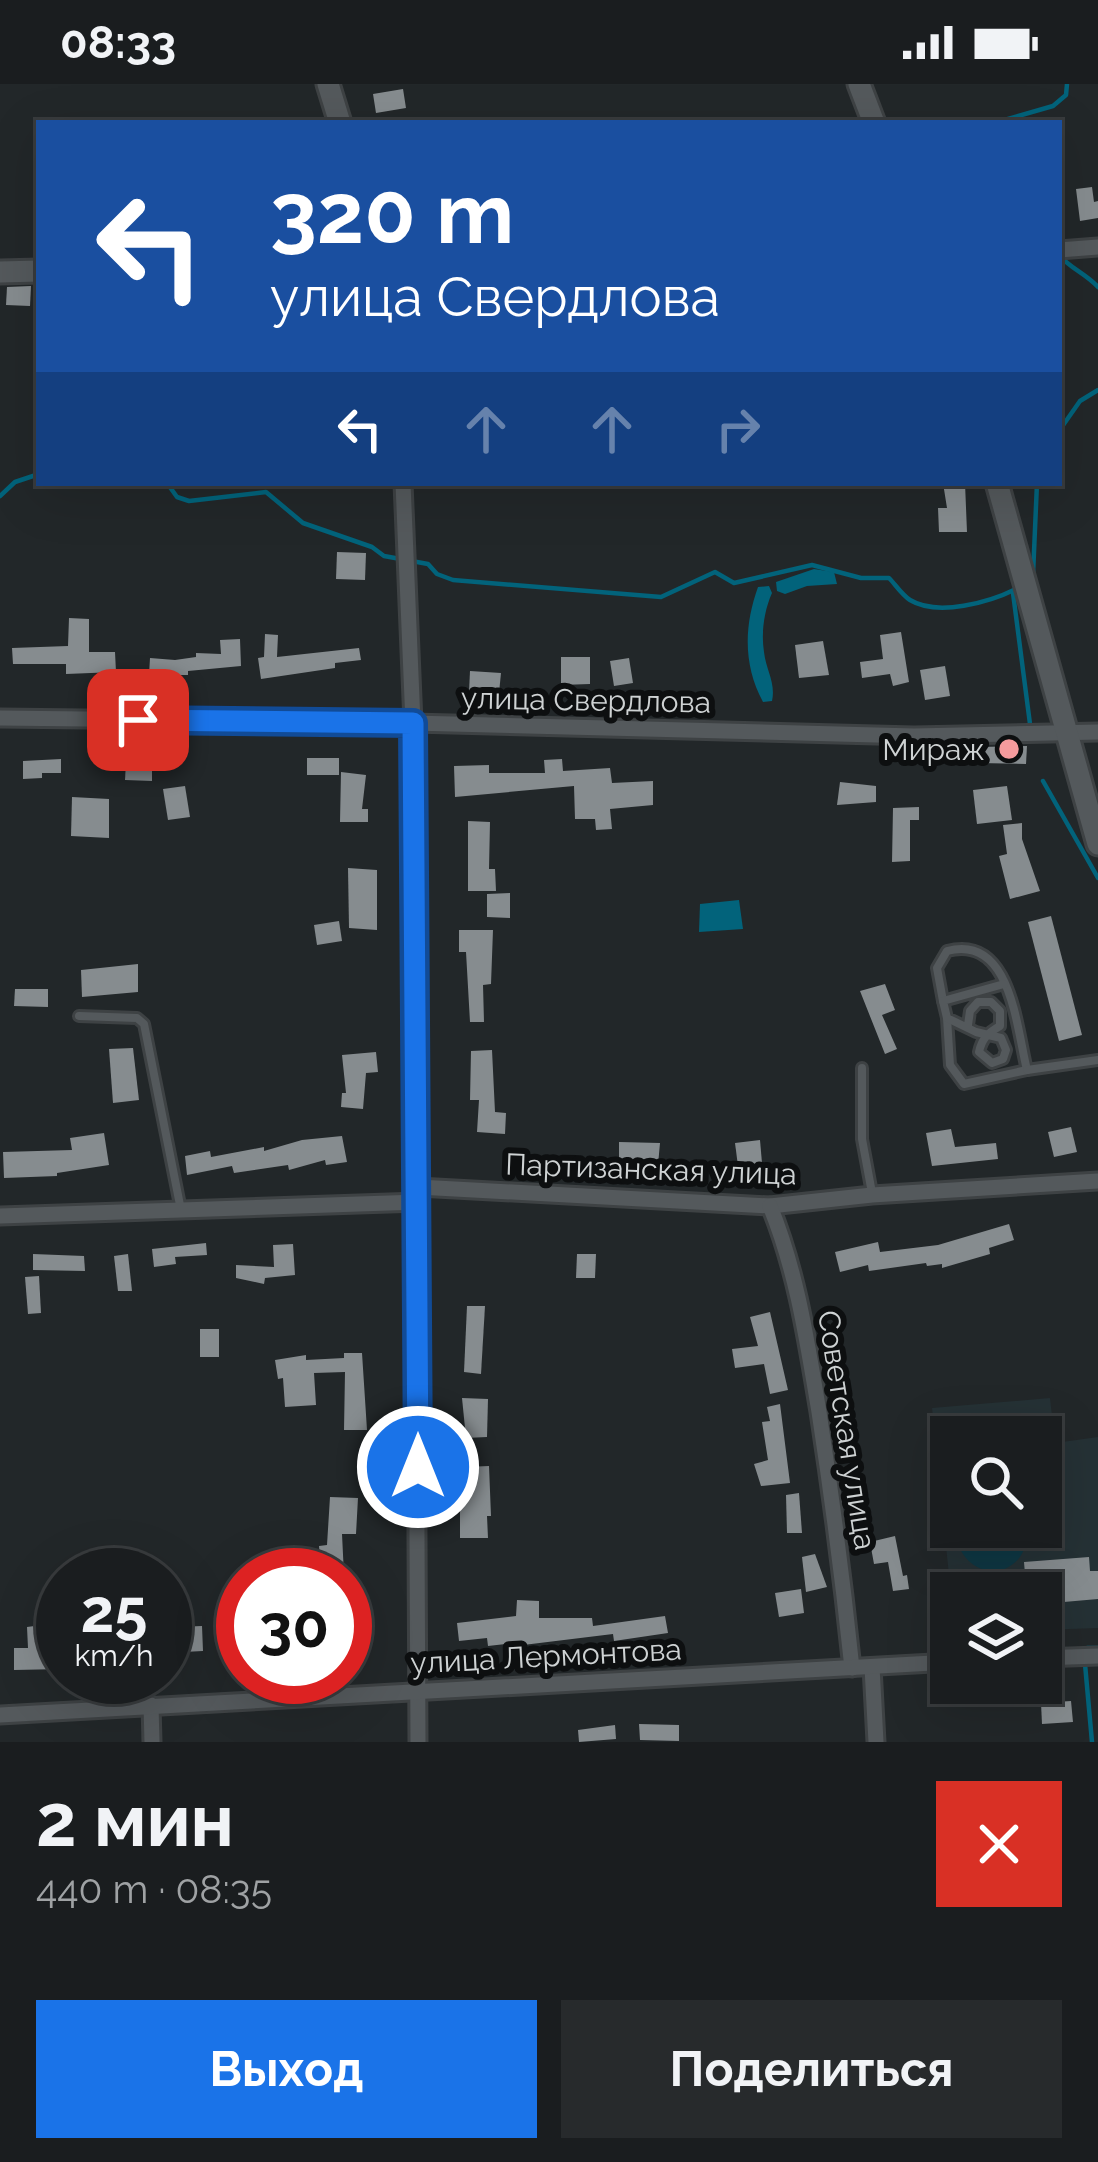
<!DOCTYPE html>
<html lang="ru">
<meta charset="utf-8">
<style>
:root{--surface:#1a1d1f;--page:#272a2c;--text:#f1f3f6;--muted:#9fa2a4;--line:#383b3d;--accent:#1a73e8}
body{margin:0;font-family:Raleway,sans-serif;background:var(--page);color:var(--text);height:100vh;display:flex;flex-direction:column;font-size:45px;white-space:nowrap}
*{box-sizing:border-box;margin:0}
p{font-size:39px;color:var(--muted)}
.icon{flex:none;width:66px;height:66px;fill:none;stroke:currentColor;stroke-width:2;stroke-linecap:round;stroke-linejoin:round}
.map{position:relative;height:1658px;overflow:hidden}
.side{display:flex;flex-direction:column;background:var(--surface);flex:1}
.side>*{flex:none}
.hud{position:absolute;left:36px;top:36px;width:1026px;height:366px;border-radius:0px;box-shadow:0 12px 48px #0002,0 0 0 3px var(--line);background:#1a4fa0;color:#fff;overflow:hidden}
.tools{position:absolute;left:930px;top:1332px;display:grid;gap:24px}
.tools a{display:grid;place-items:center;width:132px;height:132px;border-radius:0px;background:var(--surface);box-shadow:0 12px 48px #0002,0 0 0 3px var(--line);font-size:60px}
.speed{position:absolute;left:36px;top:1464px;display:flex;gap:24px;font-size:60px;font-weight:700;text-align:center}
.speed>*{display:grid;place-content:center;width:156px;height:156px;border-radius:50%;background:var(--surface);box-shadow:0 12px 48px #0002,0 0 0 3px var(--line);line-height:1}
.speed small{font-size:30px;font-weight:400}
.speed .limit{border:18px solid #d22;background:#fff;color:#111}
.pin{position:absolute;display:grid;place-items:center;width:102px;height:102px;color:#fff;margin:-51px;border-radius:24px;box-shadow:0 6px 18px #0006}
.me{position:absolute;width:132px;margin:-66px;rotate:0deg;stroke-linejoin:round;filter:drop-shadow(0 0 9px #0008)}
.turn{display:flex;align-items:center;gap:42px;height:252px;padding:0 36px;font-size:54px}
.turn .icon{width:156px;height:156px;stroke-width:2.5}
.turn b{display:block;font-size:84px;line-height:102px}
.lanes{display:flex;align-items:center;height:114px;padding:0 36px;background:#0003;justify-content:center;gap:60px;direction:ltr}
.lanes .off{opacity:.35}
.round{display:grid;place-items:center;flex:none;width:126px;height:126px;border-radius:0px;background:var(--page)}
.headline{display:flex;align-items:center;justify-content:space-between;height:204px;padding:0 36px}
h1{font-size:72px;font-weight:700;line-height:90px}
.primary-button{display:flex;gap:24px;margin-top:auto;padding:24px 36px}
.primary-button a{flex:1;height:138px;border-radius:0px;background:var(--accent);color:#fff;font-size:48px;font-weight:700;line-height:138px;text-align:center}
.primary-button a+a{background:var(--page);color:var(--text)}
.status{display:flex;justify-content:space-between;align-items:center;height:84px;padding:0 60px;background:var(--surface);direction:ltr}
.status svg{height:33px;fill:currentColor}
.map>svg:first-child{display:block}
.built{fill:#253135;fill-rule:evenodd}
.green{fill:#0f3743}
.water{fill:#02637b}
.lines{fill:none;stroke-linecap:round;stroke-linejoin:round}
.stream{stroke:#02637b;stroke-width:4.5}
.building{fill:#868c8f}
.lane-casing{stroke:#3e4244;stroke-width:14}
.street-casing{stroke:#3e4244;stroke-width:21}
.secondary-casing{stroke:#3e4244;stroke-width:27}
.lane{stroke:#54595c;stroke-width:8}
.street{stroke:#54595c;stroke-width:15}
.secondary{stroke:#54595c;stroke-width:21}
.route-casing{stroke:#114b97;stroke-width:30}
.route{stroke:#1a73e8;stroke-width:21}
.poi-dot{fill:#f59b9d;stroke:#0d0f10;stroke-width:4.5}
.labels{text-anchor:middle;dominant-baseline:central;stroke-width:12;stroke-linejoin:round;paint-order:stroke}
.street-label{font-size:30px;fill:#ced2d3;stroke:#0d0f10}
.poi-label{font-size:30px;fill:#ced2d3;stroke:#0d0f10;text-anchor:end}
</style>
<div class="status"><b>08:33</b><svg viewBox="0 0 49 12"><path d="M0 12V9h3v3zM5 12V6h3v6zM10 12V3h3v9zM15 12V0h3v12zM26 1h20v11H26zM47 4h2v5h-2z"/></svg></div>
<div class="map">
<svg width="1098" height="1658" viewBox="0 0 1098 1658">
<rect width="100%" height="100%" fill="#222729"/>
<!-- built -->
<path class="built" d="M1050 1314 1055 1359 1098 1353V1544L1041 1546V1509L951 1511 932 1324ZM951 1353H1041V1443H951Z"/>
<!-- green -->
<path class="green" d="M954 1443H1027C1031 1499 960 1504 954 1443Z"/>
<!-- water -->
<g class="water">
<polygon points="814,485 834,488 837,500 807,502 785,510 777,507 776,498"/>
<path d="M769 502 772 509C764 527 761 549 764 568 766 586 776 599 772 617L763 618C743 581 744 542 758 503Z"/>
<polygon points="739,816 743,845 699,848 700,820"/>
</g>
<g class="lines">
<!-- stream -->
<g class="stream">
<polyline points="994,39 1053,22 1066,11 1067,0"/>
<path d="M1059 171C1071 185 1085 189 1098 203"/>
<polyline points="1059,347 1080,317 1098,306"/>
<polyline points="79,399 99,399"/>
<path d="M167 399 177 413 189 417 266 408 303 439 372 463 384 472 428 480 437 490 453 496 661 513 715 488 734 499 812 481 861 494H889C895 500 902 511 910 516 938 533 990 518 1016 505"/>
<polyline points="0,412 15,398 39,390"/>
<polyline points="1033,491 1037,399"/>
<polyline points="1013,509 1030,640"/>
<polyline points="1043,697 1098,794"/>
<polyline points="1087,1564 1098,1564"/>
<polyline points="1085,1580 1092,1658"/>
</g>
</g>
<!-- building -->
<g class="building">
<polygon points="403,5 406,24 376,29 373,10"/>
<polygon points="1092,103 1094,118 1098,117 1098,134 1080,137 1076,105"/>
<polygon points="31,202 30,222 6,221 7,203"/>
<polygon points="943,399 965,399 967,448 939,448 938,424 947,424"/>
<polygon points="337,468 366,469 365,496 336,495"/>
<polygon points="69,534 89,535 89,568 115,568 116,588 66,590 66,580 13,580 12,564 68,562"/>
<polygon points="901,548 909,598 893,602 890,590 862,594 860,578 883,575 880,551"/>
<polygon points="265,550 278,551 277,573 359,564 361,576 335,579 335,584 261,595 258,574 264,573"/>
<polygon points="240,555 241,582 188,587 188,591 149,591 150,574 175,576 196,573 196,569 221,570 220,556"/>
<polygon points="823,557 829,591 799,594 795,561"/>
<polygon points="561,573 590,573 590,600 561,601"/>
<polygon points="629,574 633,599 614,602 610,577"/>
<polygon points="945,582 950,612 925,616 920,586"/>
<polygon points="470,587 501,589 499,609 469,608"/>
<polygon points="1027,662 1026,680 978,679 978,663"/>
<rect x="307" y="674" width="32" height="17"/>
<polygon points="61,675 61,689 42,689 42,694 23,695 23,677"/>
<polygon points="562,675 563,687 610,684 612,699 653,697 653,721 610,725 612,745 596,746 595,735 575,735 574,702 455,713 454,682 489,681 489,689 545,689 544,676"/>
<polygon points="152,677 152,697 125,696 126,678"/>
<polygon points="341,688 366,691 362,725 368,725 368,738 340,738"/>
<polygon points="840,698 876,702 876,718 837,721"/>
<polygon points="185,702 190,733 168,736 163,705"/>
<polygon points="1007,702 1012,736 977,740 973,706"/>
<polygon points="72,713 109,715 109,754 71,752"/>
<polygon points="919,723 919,736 910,736 910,777 892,778 893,724"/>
<polygon points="468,737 490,738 489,785 495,785 496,807 468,807"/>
<polygon points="1022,739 1022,755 1040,807 1010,815 999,772 1007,770 1003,741"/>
<polygon points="348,784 377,786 377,846 349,844"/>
<polygon points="510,809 510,834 487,833 487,810"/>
<polygon points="1051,832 1082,951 1059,957 1028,838"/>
<polygon points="339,837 342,857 317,861 314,841"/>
<polygon points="459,846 493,846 491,900 483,901 484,938 470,938 466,868 459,868"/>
<polygon points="138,880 138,908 82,913 81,886"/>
<polygon points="885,900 895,926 882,931 897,965 885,970 860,907"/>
<polygon points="15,905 48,905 48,923 14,922"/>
<polygon points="133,964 139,1016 113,1019 109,965"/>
<polygon points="492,966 495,1028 506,1029 505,1050 477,1048 479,1016 470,1016 471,967"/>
<polygon points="376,968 378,988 366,989 363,1025 341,1023 342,1009 346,1009 342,971"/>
<polygon points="1071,1043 1077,1068 1054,1073 1048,1048"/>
<polygon points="951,1045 955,1063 996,1059 998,1075 932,1082 926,1049"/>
<polygon points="104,1049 109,1081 57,1089 57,1092 4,1094 3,1068 72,1066 70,1054"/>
<polygon points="342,1052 347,1078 326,1081 325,1076 289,1086 288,1081 234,1089 232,1082 187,1091 185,1072 210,1067 211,1073 264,1063 264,1067 302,1056"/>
<polygon points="760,1056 762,1079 738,1082 735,1059"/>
<polygon points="619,1058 660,1059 658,1081 619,1080"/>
<polygon points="1009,1140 1014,1156 989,1164 990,1170 942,1184 942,1180 927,1182 926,1179 869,1187 868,1181 840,1188 835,1168 878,1158 880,1168 938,1161"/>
<polygon points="206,1159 207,1171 175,1173 176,1180 154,1183 152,1165"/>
<polygon points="293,1160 295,1191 265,1194 264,1200 236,1194 236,1181 274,1183 273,1161"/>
<polygon points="33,1170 84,1172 85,1187 33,1186"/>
<polygon points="128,1170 132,1207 118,1207 114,1172"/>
<polygon points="577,1170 596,1170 595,1194 576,1194"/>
<polygon points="39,1192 41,1229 28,1230 25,1193"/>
<polygon points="467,1222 485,1222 481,1290 464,1288"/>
<polygon points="770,1228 788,1306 770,1310 764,1280 735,1284 732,1265 758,1262 750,1233"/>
<rect x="200" y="1245" width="19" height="28"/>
<polygon points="344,1269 362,1269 367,1346 344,1346 345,1288 314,1289 316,1321 285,1323 283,1294 278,1295 275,1276 306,1271 306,1276 344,1274"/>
<polygon points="462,1314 488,1315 487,1353 466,1354"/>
<polygon points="780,1320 790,1399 761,1402 754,1380 768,1376 762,1338 770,1337 767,1323"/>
<polygon points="489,1382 491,1432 487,1432 488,1454 460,1454 460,1416 467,1416 465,1383"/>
<polygon points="799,1409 802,1449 787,1449 786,1411"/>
<polygon points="330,1413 358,1414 356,1450 342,1450 344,1491 321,1491 319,1462 327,1461"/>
<polygon points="895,1452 903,1492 907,1491 909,1505 893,1507 888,1478 874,1480 870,1458"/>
<polygon points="815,1470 827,1503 806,1508 802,1473"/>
<polygon points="1089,1473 1090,1487 1098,1487 1098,1515 1041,1520 1041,1509 1005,1509 1004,1492 1025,1490 1024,1478"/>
<polygon points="801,1505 804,1529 779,1533 775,1509"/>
<polygon points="517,1516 539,1517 539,1534 592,1534 593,1542 665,1532 668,1549 614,1557 613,1550 515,1562 515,1559 488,1562 487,1554 459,1557 457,1539 516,1532"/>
<polygon points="345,1540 361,1541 361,1570 345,1571"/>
<polygon points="42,1541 43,1560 63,1559 63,1585 14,1586 14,1564 28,1564 27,1543"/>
<polygon points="202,1542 203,1567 165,1569 165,1552 177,1551 176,1543"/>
<polygon points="1071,1617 1073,1638 1042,1640 1041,1619"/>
<polygon points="639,1640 679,1641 679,1657 640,1656"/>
<polygon points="615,1641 616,1655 579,1658 578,1646"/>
</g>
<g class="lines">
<!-- lane casing -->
<g class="lane-casing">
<g id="lane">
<path d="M943 917 937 884 947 867C1011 850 1016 942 1027 986L964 1000 950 981 947 934"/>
<polyline points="79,932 137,934 144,940 181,1126"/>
<path d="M968 941 970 927 978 918H991L1000 927V942C988 949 982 954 979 968L992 979 1003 975 1006 966 1001 954 976 948 947 934 943 917 1004 900"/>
<polyline points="862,984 862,1055 872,1109"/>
<polyline points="1027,986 1098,976"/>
</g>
</g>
<!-- street casing -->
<g class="street-casing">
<g id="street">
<polyline points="1059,166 1098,163"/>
<polyline points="403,399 413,639 418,1658"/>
<polyline points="0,634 413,639 914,652 1098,648"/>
<polyline points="418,1103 770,1122 872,1111 1098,1097"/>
<path d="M770 1122C797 1188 807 1257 819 1328 832 1413 843 1498 852 1584"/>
<polyline points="0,1132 419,1118"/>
<polyline points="1041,1574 1098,1572"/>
<polyline points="872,1583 876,1658"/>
<polyline points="151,1621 152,1658"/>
<polyline points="0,1631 951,1578"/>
</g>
</g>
<!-- secondary casing -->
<g class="secondary-casing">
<g id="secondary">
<polyline points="328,0 340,39"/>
<polyline points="859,0 874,39"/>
<polyline points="0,188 39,187"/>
<polyline points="997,399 1098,760"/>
</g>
</g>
<!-- lane -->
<use href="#lane" class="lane"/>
<!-- street -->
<use href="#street" class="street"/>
<!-- secondary -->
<use href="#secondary" class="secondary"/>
</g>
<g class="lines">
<!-- route casing -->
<g class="route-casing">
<polyline id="route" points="138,636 413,639 418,1383"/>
</g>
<!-- route -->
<use href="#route" class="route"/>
</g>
<!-- markers -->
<circle class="poi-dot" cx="1009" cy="665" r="12"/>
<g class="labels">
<!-- street labels -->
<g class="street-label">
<text transform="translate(586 616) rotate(1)">улица Свердлова</text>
<text transform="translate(651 1085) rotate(2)">Партизанская улица</text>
<text transform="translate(847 1346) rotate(81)">Советская улица</text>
<text transform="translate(546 1572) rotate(-3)">улица Лермонтова</text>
</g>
<!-- poi labels -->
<g class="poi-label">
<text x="985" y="665">Мираж</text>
</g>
</g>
</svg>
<div class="tools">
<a><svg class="icon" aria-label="search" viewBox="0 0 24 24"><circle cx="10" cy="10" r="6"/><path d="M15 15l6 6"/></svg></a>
<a><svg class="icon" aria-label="layers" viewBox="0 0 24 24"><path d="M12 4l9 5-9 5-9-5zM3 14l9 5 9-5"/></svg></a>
</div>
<div class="speed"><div>25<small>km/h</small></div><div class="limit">30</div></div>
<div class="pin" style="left:138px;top:636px;background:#d93025"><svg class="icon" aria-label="arrive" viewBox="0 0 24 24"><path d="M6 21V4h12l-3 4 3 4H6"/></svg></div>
<svg class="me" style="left:418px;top:1383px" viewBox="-20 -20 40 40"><circle r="17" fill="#1a73e8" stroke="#fff" stroke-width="3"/><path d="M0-11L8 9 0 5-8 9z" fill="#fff"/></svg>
<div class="hud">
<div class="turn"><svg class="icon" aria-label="left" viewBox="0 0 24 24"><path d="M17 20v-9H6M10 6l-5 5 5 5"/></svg><div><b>320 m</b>улица Свердлова</div></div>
<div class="lanes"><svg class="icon" aria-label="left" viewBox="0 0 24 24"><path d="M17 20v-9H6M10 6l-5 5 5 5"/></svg><svg class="icon off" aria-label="ahead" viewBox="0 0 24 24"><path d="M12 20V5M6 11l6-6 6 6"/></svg><svg class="icon off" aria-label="ahead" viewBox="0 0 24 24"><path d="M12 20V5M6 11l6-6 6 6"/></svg><svg class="icon off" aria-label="right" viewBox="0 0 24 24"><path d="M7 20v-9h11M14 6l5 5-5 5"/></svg></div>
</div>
</div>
<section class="side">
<div class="headline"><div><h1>2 мин</h1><p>440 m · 08:35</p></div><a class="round" style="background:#d93025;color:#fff"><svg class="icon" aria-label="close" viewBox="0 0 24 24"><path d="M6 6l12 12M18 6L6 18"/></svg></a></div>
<div class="primary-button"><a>Выход</a><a>Поделиться</a></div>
</section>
